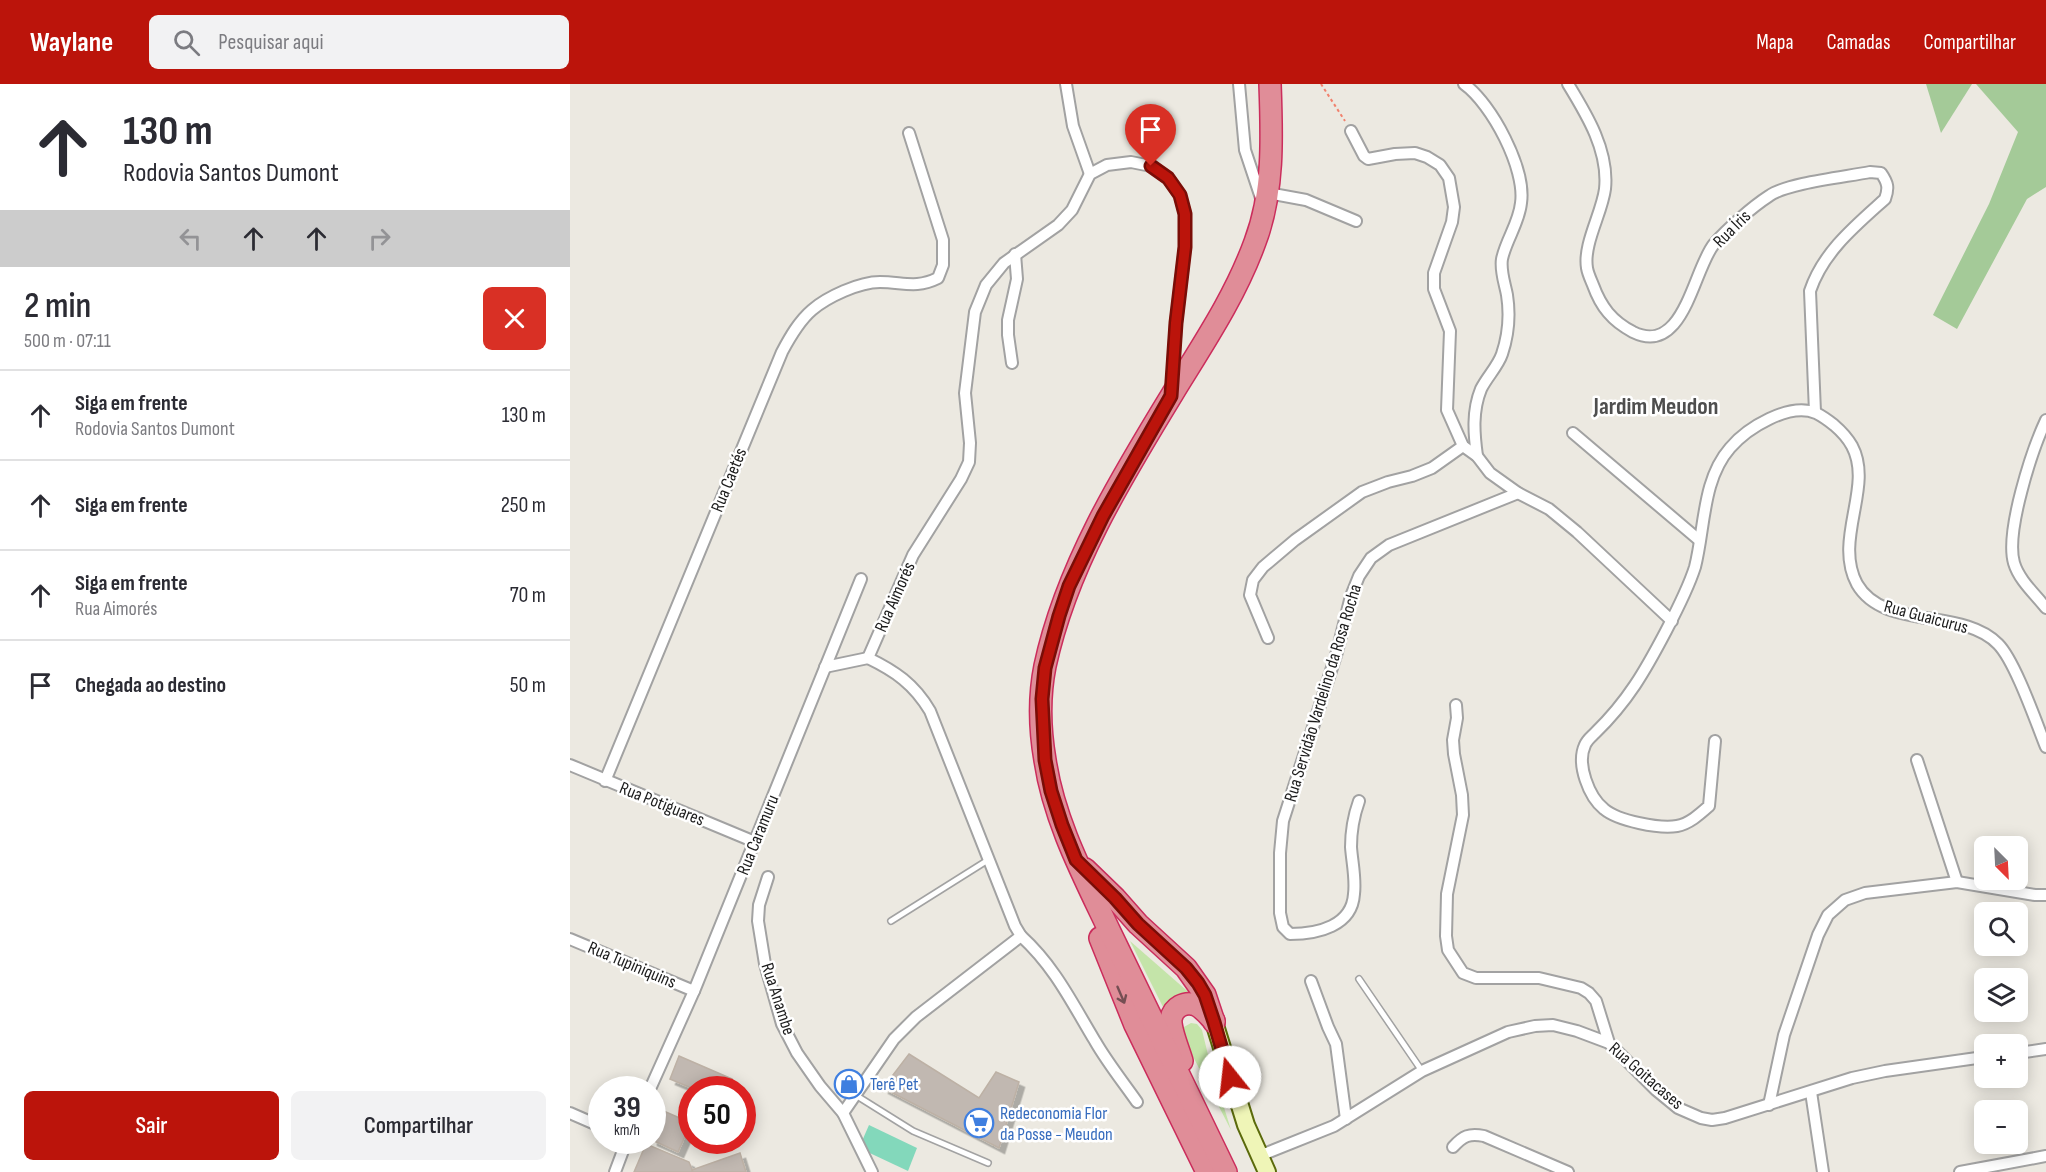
<!DOCTYPE html>
<html lang="pt">
<meta charset="utf-8">
<style>
:root{--surface:#fff;--page:#f2f2f3;--text:#2b2b33;--muted:#7c7c81;--line:#e1e1e2;--accent:#bb140b}
body{margin:0;font-family:"Sofia Sans Condensed",sans-serif;background:var(--page);color:var(--text);height:100vh;display:flex;flex-direction:column;font-size:22px;white-space:nowrap}
*{box-sizing:border-box;margin:0}
p{font-size:20px;color:var(--muted)}
.icon{flex:none;width:33px;height:33px;fill:none;stroke:currentColor;stroke-width:2;stroke-linecap:round;stroke-linejoin:round}
.map{position:relative;flex:1;overflow:hidden}
.side{display:flex;flex-direction:column;background:var(--surface);width:570px}
.side>*{flex:none}
.guide{background:#fff;color:var(--text);overflow:hidden}
.needle{width:39px;rotate:156deg}
.buttons{position:absolute;left:1404px;top:752px;display:grid;gap:12px}
.buttons a{display:grid;place-items:center;width:54px;height:54px;border-radius:9px;background:var(--surface);box-shadow:0 3px 15px #0003;font-size:30px}
.speed{position:absolute;left:18px;top:992px;display:flex;gap:12px;font-size:30px;font-weight:700;text-align:center}
.speed>*{display:grid;place-content:center;width:78px;height:78px;border-radius:50%;background:var(--surface);box-shadow:0 3px 15px #0003;line-height:1}
.speed small{font-size:15px;font-weight:400}
.speed .limit{border:9px solid #d22;background:#fff;color:#111}
.pin{position:absolute;display:grid;place-items:center;width:51px;height:51px;color:#fff;margin:-62px -26px;border-radius:50% 50% 50% 0;rotate:-45deg;box-shadow:0 0 6px #0007}
.pin .icon{rotate:45deg}
.me{position:absolute;width:66px;margin:-33px;rotate:344deg;stroke-linejoin:round;filter:drop-shadow(0 0 4px #0008)}
.turn{display:flex;align-items:center;gap:21px;height:126px;padding:0 24px;font-size:27px}
.turn .icon{width:78px;height:78px;stroke-width:2.5}
.turn b{display:block;font-size:42px;line-height:51px}
.lanes{display:flex;align-items:center;height:57px;padding:0 24px;background:#0003;justify-content:center;gap:30px;direction:ltr}
.lanes .off{opacity:.35}
.round{display:grid;place-items:center;flex:none;width:63px;height:63px;border-radius:9px;background:var(--page)}
.headline{display:flex;align-items:center;justify-content:space-between;height:102px;padding:0 24px}
h1{font-size:36px;font-weight:600;line-height:45px}
.action{display:flex;gap:12px;margin-top:auto;padding:12px 24px}
.action a{flex:1;height:69px;border-radius:9px;background:var(--accent);color:#fff;font-size:24px;font-weight:600;line-height:69px;text-align:center}
.action a+a{background:var(--page);color:var(--text)}
ul{padding:0;list-style:none}
li{display:flex;align-items:center;gap:18px;height:90px;padding:0 24px;border-top:2px solid var(--line)}
li div{flex:1}
li b{display:block;font-size:22px}
li em{font-style:normal}
header{display:flex;align-items:center;gap:36px;box-sizing:border-box;height:84px;padding:0 30px;background:var(--accent);color:#fff}
header strong{font-size:28px}
nav{display:flex;gap:33px;margin-inline-start:auto;font-size:21px}
.search{width:420px;height:54px;background:var(--page);display:flex;align-items:center;gap:15px;box-sizing:border-box;padding:0 21px;border-radius:9px;color:var(--muted);font-size:22px}
main{display:flex;flex:1;min-height:0}
.map>svg:first-child{display:block}
.grass{fill:#c4e4a9}
.forest{fill:#a4ca98}
.pitch{fill:#83d8bb}
.building{fill:#c1b8b1;stroke:#bdb1a5;stroke-width:1.5;filter:url(#shadow)}
.lines{fill:none;stroke-linecap:round;stroke-linejoin:round}
.lane-casing{stroke:#a2a2a2;stroke-width:8}
.street-casing{stroke:#a2a2a2;stroke-width:14}
.secondary-casing{stroke:#5b6a0b;stroke-width:20}
.highway-casing{stroke:#cb2d5c;stroke-width:24}
.path{stroke:#f1826e;stroke-width:2;stroke-dasharray:3 3;stroke-linecap:butt}
.lane{stroke:#fff;stroke-width:5}
.street{stroke:#fff;stroke-width:10}
.secondary{stroke:#eff5b7;stroke-width:16}
.highway{stroke:#e08d98;stroke-width:21}
.oneway{stroke:#744e53}
.route-casing{stroke:#7a0d07;stroke-width:15}
.route{stroke:#bb140b;stroke-width:10}
.labels{text-anchor:middle;dominant-baseline:central;stroke-width:5;stroke-linejoin:round;paint-order:stroke}
.street-label{font-size:18px;fill:#1b1b1b;stroke:#fff}
.shop-label{font-size:18px;fill:#366cbe;stroke:#fff;text-anchor:start}
.district-label{font-size:24px;font-weight:bold;fill:#4e4e4e;stroke:#fff}
</style>
<header>
<strong>Waylane</strong>
<div class="search"><svg class="icon" aria-label="search" viewBox="0 0 24 24"><circle cx="10" cy="10" r="6"/><path d="M15 15l6 6"/></svg>Pesquisar aqui</div>
<nav><a>Mapa</a><a>Camadas</a><a>Compartilhar</a></nav>
</header>
<main>
<section class="side">
<div class="guide">
<div class="turn"><svg class="icon" aria-label="ahead" viewBox="0 0 24 24"><path d="M12 20V5M6 11l6-6 6 6"/></svg><div><b>130 m</b>Rodovia Santos Dumont</div></div>
<div class="lanes"><svg class="icon off" aria-label="left" viewBox="0 0 24 24"><path d="M17 20v-9H6M10 6l-5 5 5 5"/></svg><svg class="icon" aria-label="ahead" viewBox="0 0 24 24"><path d="M12 20V5M6 11l6-6 6 6"/></svg><svg class="icon" aria-label="ahead" viewBox="0 0 24 24"><path d="M12 20V5M6 11l6-6 6 6"/></svg><svg class="icon off" aria-label="right" viewBox="0 0 24 24"><path d="M7 20v-9h11M14 6l5 5-5 5"/></svg></div>
</div>
<div class="headline"><div><h1>2 min</h1><p>500 m · 07:11</p></div><a class="round" style="background:#d93025;color:#fff"><svg class="icon" aria-label="close" viewBox="0 0 24 24"><path d="M6 6l12 12M18 6L6 18"/></svg></a></div>
<ul>
<li><svg class="icon" aria-label="ahead" viewBox="0 0 24 24"><path d="M12 20V5M6 11l6-6 6 6"/></svg><div><b>Siga em frente</b><p>Rodovia Santos Dumont</p></div><em>130 m</em></li>
<li><svg class="icon" aria-label="ahead" viewBox="0 0 24 24"><path d="M12 20V5M6 11l6-6 6 6"/></svg><div><b>Siga em frente</b></div><em>250 m</em></li>
<li><svg class="icon" aria-label="ahead" viewBox="0 0 24 24"><path d="M12 20V5M6 11l6-6 6 6"/></svg><div><b>Siga em frente</b><p>Rua Aimorés</p></div><em>70 m</em></li>
<li><svg class="icon" aria-label="arrive" viewBox="0 0 24 24"><path d="M6 21V4h12l-3 4 3 4H6"/></svg><div><b>Chegada ao destino</b></div><em>50 m</em></li>
</ul>
<div class="action"><a>Sair</a><a>Compartilhar</a></div>
</section>
<div class="map">
<svg width="1476" height="1088" viewBox="0 0 1476 1088">
<defs>
<filter id="shadow"><feDropShadow dx="5.5" dy="5.5" stdDeviation="0" flood-color="#0004"/></filter>
</defs>
<rect width="100%" height="100%" fill="#ece9e1"/>
<!-- grass -->
<g class="grass">
<polygon points="560,857 623,912 595,927"/>
<polygon points="621,939 627,940 632,946 639,975 661,1046 615,957 613,948 614,943"/>
</g>
<!-- forest -->
<g class="forest">
<polygon points="1356,0 1402,0 1371,49"/>
<polygon points="1406,0 1476,0 1476,103 1457,115 1387,245 1363,231 1419,120 1448,48"/>
</g>
<!-- pitch -->
<polygon class="pitch" points="299,1041 347,1064 338,1087 289,1064"/>
<!-- building -->
<g class="building">
<polygon points="339,970 409,1014 426,988 449,998 429,1064 313,1004"/>
<polygon points="109,972 162,995 158,1005 124,1005 100,995"/>
<polygon points="89,1025 121,1039 108,1068 82,1056 82,1038"/>
<polygon points="76,1060 119,1078 123,1088 64,1088"/>
<polygon points="170,1069 176,1088 123,1088 122,1086"/>
</g>
<g class="lines">
<!-- lane casing -->
<g class="lane-casing">
<g id="lane">
<polyline points="321,837 418,776"/>
<polyline points="789,895 852,987"/>
<polyline points="287,1012 343,1047 418,1079"/>
</g>
</g>
<!-- street casing -->
<g class="street-casing">
<g id="street">
<polyline points="496,0 503,42 520,90"/>
<polyline points="669,0 675,66 692,117"/>
<path d="M894 0C922 20 956 85 951 119 949 139 936 156 932 175 930 187 935 200 937 211 940 230 938 252 932 270 928 282 917 293 911 305 902 327 904 350 907 372"/>
<path d="M998 0C1017 31 1039 67 1035 105 1032 129 1013 160 1017 184 1018 190 1021 196 1023 201 1031 223 1042 237 1063 248 1114 273 1123 186 1144 160 1157 145 1182 123 1199 112 1217 99 1275 93 1300 88L1311 89C1318 99 1319 104 1315 115 1285 142 1253 168 1240 207L1245 328"/>
<polyline points="781,47 794,72 798,75 825,70 845,69 857,73 870,81 879,94 884,123 882,138 864,189 864,205 880,247 877,326 893,362 907,372 920,389 948,409 979,425 1007,448 1102,537"/>
<polyline points="698,109 736,116 786,137"/>
<polyline points="442,279 438,251 438,236 447,195 445,170"/>
<path d="M1476 336C1462 366 1435 448 1444 479 1449 496 1465 510 1476 524"/>
<polyline points="1003,349 1129,456"/>
<polyline points="698,554 680,511 683,496 693,483 725,456 792,408 818,398 842,392 862,384 893,362"/>
<polyline points="255,583 298,574"/>
<polyline points="886,621 887,634 883,656 884,670 892,711 893,731 877,810 876,852 878,866 893,889 906,894 969,894 1011,904 1019,909 1026,917 1039,959"/>
<path d="M1145 657 1139 722C1130 730 1119 740 1107 742 1090 745 1048 737 1034 725 1019 713 1006 680 1015 661 1017 656 1021 653 1025 649 1058 617 1075 587 1096 547 1107 526 1118 505 1125 483 1135 444 1132 396 1160 364 1177 344 1219 318 1246 329 1252 332 1259 337 1264 341 1271 347 1277 353 1282 362 1304 403 1263 455 1287 500 1314 547 1392 523 1428 560 1445 577 1466 638 1476 663"/>
<polyline points="1347,676 1387,798"/>
<polyline points="0,681 185,758"/>
<path d="M35 697 212 268C220 253 229 237 242 226 257 213 289 198 310 198 333 198 346 205 368 194L373 181V156L339 49"/>
<path d="M789 717C784 731 781 747 781 763 782 778 786 794 784 810 782 842 748 850 720 850L713 843 710 829V769L713 737 767 568 781 512 789 492 801 474 819 461 948 409"/>
<polyline points="198,793 189,821 188,837 195,880 212,940 227,969 250,1002 273,1029 302,1088"/>
<path d="M451 852C485 883 502 919 525 957 537 978 553 998 567 1018"/>
<polyline points="0,855 124,907"/>
<polyline points="741,897 758,943 766,960 776,1035"/>
<polyline points="1448,969 1476,965"/>
<polyline points="80,1005 124,907 291,495"/>
<polyline points="1241,1008 1253,1088"/>
<polyline points="1199,1021 1214,951 1248,851 1258,831 1275,816 1295,809 1387,798 1465,811 1476,811"/>
<polyline points="0,1029 32,1043"/>
<path d="M273 1029 324 955 346 933 451 852 445 842 360 627C344 600 325 587 298 574L343 471 391 395 399 378 400 359 395 309 405 228 416 201 434 179 488 141 502 126 520 90 537 81 561 78 581 82 598 94 610 111 615 130V163L606 239 602 301"/>
<path d="M883 1063C893 1052 899 1049 914 1052L998 1088"/>
<polyline points="689,1072 764,1042 852,987 938,948 965,942 983,941 1007,947 1039,959 1086,1006 1108,1024 1131,1034 1142,1036 1155,1034 1282,994 1315,987 1414,973"/>
<polyline points="45,1088 57,1056"/>
<polyline points="1390,1088 1476,1072"/>
</g>
</g>
<!-- secondary casing -->
<g class="secondary-casing">
<polyline id="secondary" points="644,938 676,1041 697,1088"/>
</g>
<!-- highway casing -->
<g class="highway-casing">
<g id="highway">
<polyline points="515,785 545,814 568,840 616,884 635,911 644,938"/>
<polyline points="530,854 565,941 637,1088"/>
<path d="M612 977C609 966 600 946 601 935 603 923 615 917 626 921 633 924 639 932 644 937"/>
<path d="M656 1088C617 1008 578 928 540 848 514 793 484 737 475 676 470 647 469 612 475 582 496 484 551 394 603 309 633 260 665 213 685 158 704 108 702 53 700 0"/>
</g>
</g>
<!-- path -->
<polyline class="path" points="751,0 775,37"/>
<!-- lane -->
<use href="#lane" class="lane"/>
<!-- street -->
<use href="#street" class="street"/>
<!-- secondary -->
<use href="#secondary" class="secondary"/>
<!-- highway -->
<use href="#highway" class="highway"/>
</g>
<!-- one-way arrows -->
<defs><path id="oneway-shaft" d="M-6 0H5M1.5-3L5.5 0L1.5 3" fill="none" stroke-width="1.6" stroke-linecap="round" stroke-linejoin="round" transform="scale(1.5)"/></defs>
<use class="oneway" href="#oneway-shaft" transform="translate(551 911) rotate(67)"/>
<g class="lines">
<!-- route casing -->
<g class="route-casing">
<polyline id="route" points="581,82 598,94 610,111 615,130 615,163 606,239 601,312 533,432 499,502 489,532 475,584 472,615 475,676 481,707 492,741 506,776 545,814 568,840 616,884 628,899 635,911 644,938 660,993"/>
</g>
<!-- route -->
<use href="#route" class="route"/>
</g>
<!-- icons -->
<defs>
<g id="shop-ring" transform="scale(1.5)"><circle r="9.5" fill="#fff" stroke="#3f7fe0" stroke-width="1.5"/><path d="M-5-2.5h2.3a2.7 3.5 0 0 1 5.4 0H5L5.5 6h-11ZM-1.5-2.5h3a1.5 2.3 0 0 0-3 0Z" fill="#3f7fe0"/></g>
<g id="supermarket-ring" transform="scale(1.5)"><circle r="9.5" fill="#fff" stroke="#3f7fe0" stroke-width="1.5"/><path d="M-6-5.5h2.5l.6 2H6L4.5 2H-2.5L-4.4-4H-6ZM-1.5 3.2a1.3 1.3 0 1 0 .1 0ZM3 3.2a1.3 1.3 0 1 0 .1 0Z" fill="#3f7fe0"/></g>
</defs>
<g fill-rule="evenodd">
<use href="#shop-ring" x="279" y="1000"/>
<use href="#supermarket-ring" x="409" y="1039"/>
</g>
<g class="labels">
<!-- street labels -->
<g class="street-label">
<text transform="translate(1162 145) rotate(-45)">Rua Íris</text>
<text transform="translate(159 396) rotate(-68)">Rua Caetés</text>
<text transform="translate(325 513) rotate(-66)">Rua Aimorés</text>
<text transform="translate(1356 533) rotate(15)">Rua Guaicurus</text>
<text transform="translate(753 609) rotate(-73)">Rua Servidão Vardelino da Rosa Rocha</text>
<text transform="translate(92 720) rotate(22)">Rua Potiguares</text>
<text transform="translate(188 751) rotate(-68)">Rua Caramuru</text>
<text transform="translate(62 881) rotate(23)">Rua Tupiniquins</text>
<text transform="translate(208 915) rotate(72)">Rua Anambe</text>
<text transform="translate(1076 992) rotate(41)">Rua Goitacases</text>
</g>
<!-- shop labels -->
<g class="shop-label">
<text x="300" y="1000">Terê Pet</text>
<text x="430" y="1029">Redeconomia Flor<tspan x="430" dy="21">da Posse - Meudon</tspan></text>
</g>
<!-- district labels -->
<g class="district-label">
<text x="1086" y="322">Jardim Meudon</text>
</g>
</g>
</svg>
<div class="buttons">
<a><svg class="needle" viewBox="-14 -14 28 28"><path d="M0-13l5 13h-10z" fill="#e53935"/><path d="M0 13l5-13h-10z" fill="#7c7c81"/></svg></a>
<a><svg class="icon" aria-label="search" viewBox="0 0 24 24"><circle cx="10" cy="10" r="6"/><path d="M15 15l6 6"/></svg></a>
<a><svg class="icon" aria-label="layers" viewBox="0 0 24 24"><path d="M12 4l9 5-9 5-9-5zM3 14l9 5 9-5"/></svg></a>
<a>+</a>
<a>−</a>
</div>
<div class="speed"><div>39<small>km/h</small></div><div class="limit">50</div></div>
<div class="pin" style="left:581px;top:82px;background:#d93025"><svg class="icon" aria-label="arrive" viewBox="0 0 24 24"><path d="M6 21V4h12l-3 4 3 4H6"/></svg></div>
<svg class="me" style="left:660px;top:993px" viewBox="-20 -20 40 40"><circle r="19" fill="#fff"/><path d="M0-13L10 11 0 6-10 11z" fill="#bb140b"/></svg>
</div>
</main>
